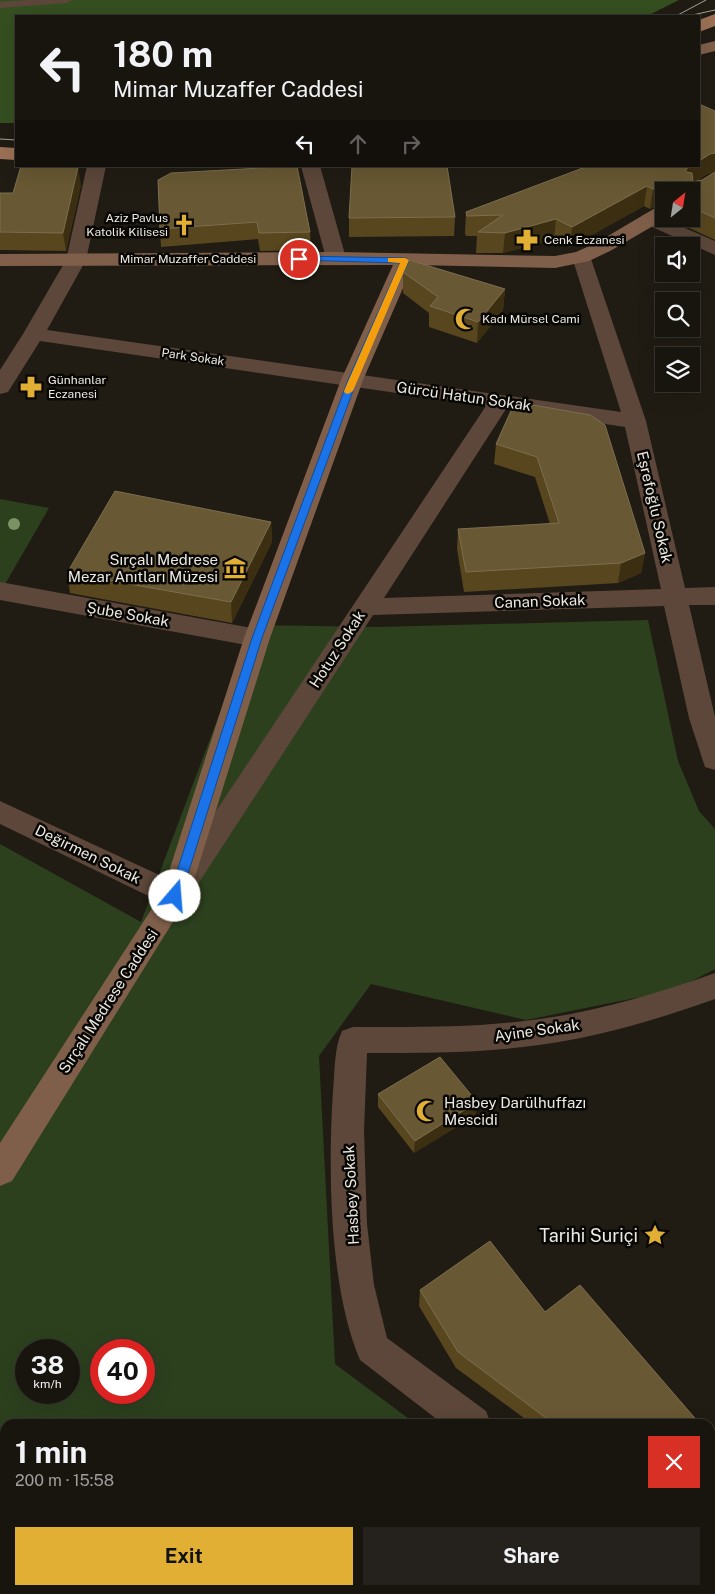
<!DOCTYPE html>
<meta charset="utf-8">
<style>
:root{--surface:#18150f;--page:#25221d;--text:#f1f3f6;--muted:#9f9f9e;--line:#36342f;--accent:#e1af34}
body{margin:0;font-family:"Public Sans",sans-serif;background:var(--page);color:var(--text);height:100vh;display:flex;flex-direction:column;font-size:19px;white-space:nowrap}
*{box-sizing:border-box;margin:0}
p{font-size:16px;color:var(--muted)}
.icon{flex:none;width:28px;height:28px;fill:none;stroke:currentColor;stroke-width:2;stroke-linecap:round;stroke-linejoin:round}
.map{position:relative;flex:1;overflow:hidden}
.side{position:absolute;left:0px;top:1419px;width:715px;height:176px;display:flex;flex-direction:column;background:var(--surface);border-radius:15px 15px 0 0;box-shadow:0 5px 20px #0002,0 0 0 1px var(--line)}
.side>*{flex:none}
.hud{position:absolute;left:15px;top:15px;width:685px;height:152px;border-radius:0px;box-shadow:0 5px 20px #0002,0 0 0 1px var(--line);background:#18150f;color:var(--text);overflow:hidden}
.needle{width:32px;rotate:30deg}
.controls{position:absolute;left:655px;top:182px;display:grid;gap:10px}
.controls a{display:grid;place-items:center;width:45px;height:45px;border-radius:0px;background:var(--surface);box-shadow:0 5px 20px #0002,0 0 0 1px var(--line);font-size:25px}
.speed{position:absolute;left:15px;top:1339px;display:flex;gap:10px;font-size:25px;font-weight:700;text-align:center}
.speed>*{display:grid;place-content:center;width:65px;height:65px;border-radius:50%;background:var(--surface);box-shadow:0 5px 20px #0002,0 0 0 1px var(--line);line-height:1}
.speed small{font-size:12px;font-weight:400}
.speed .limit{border:8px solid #d22;background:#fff;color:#111}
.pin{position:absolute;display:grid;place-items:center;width:42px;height:42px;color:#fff;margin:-21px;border:2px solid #fff;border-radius:50%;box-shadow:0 1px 5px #0007}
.me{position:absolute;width:55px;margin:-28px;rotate:18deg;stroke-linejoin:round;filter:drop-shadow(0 0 4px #0008)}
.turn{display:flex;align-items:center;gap:18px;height:105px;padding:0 15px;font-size:22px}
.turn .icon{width:65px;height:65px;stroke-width:2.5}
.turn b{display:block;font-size:35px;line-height:42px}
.lanes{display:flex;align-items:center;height:48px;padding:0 15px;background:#0003;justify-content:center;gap:25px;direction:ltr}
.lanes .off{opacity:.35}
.round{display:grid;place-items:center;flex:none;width:52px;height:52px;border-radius:0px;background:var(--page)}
.headline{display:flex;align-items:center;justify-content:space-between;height:85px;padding:0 15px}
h1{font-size:30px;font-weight:700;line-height:38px}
.cta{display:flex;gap:10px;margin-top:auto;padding:10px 15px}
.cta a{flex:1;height:58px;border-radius:0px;background:var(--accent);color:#111;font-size:20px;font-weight:700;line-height:58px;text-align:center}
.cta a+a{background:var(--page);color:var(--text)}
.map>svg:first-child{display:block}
.green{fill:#2c401e;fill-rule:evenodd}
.forest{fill:#354f21}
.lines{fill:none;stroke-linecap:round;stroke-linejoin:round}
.lane{fill:#5c473a;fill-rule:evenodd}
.street{fill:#5c473a;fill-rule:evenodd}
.secondary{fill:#805f4a;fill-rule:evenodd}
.primary{fill:#9c7156;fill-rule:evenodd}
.tram{stroke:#a4a19a;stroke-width:1}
.tree{fill:#7b9265}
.wall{fill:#58461e;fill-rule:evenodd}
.shaded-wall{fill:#3b2e11}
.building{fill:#685833;stroke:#7d6e4f}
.route{fill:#1a73e8;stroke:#114b97}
.slow{fill:#f59e0b}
.labels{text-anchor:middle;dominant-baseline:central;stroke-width:5;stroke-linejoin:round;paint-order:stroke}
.far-poi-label{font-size:12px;fill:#ece9e3;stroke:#080704;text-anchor:start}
.far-street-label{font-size:12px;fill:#ece9e3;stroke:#080704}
.street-label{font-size:15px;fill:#ece9e3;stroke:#080704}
.poi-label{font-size:15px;fill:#ece9e3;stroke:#080704;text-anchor:end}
.near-poi-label{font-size:18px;fill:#ece9e3;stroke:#080704;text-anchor:end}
</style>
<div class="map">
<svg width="715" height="1594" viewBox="0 0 715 1594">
<rect width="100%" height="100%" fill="#201c14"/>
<!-- green -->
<g class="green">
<polygon points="0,499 49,508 0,593"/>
<path d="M648 620 678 761 699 811 715 829V969L675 990 526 1020 371 984 319 1056 335 1364 416 1424H5V1590H643L649 1594H0V844L141 922 253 625 378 627ZM26 1350H69V1392H26ZM101 1350H144V1392H101Z"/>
</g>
<!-- forest -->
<polygon class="forest" points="0,0 679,0 647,16 16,16 16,123 0,123"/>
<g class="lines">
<!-- lane -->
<polygon class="lane" points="27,0 72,0 67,3 0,8 0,2"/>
<!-- street -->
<g class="street">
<path d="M87 166H106L86 260 47 330 621 412 572 257 575 253 582 251 589 253 646 421 685 588 715 587V605H689L715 717V770L705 767 689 718 664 606 373 615 185 904 175 908 165 904 0 824V801L170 880 486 406 40 341 8 392 0 394V370L23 334 66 260ZM506 409 625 427 661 589 384 598Z"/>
<polygon points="301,166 320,166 346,258 343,262 336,264 329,262 326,258"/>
<polygon points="650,213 715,241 715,255 643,223 640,219 643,215"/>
<polygon points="0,582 257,629 266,632 270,638 266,644 257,647 0,600"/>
<path d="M715 973V999C653 1021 589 1040 523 1047 472 1053 419 1053 367 1053L364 1131 367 1224 374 1285 387 1338 486 1411 491 1424H443L360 1360C329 1287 328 1170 333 1091 335 1071 334 1048 342 1031L353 1027C410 1027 467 1028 524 1021 589 1014 653 995 715 973Z"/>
<polygon points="710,1577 715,1580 715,1594 679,1594 677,1590 710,1590"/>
</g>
<!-- secondary -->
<g class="secondary">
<polygon points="715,41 715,51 699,55 699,45"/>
<polygon points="664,205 665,219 610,251 589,261 555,268 413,265 363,380 270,638 189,896 12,1181 0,1186 0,1143 162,893 244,638 341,380 393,265 0,266 0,254 336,252 555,256 576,252 596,243 657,207"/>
</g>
<!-- primary -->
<g class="primary">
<polygon points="715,14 715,26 699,32 699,20"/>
<polygon points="0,147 16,148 16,160 0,159"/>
</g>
<!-- tram -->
<g class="tram">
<polyline points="676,16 706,0"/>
<polyline points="688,16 715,10"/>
<polyline points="0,139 16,140"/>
</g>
</g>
<!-- trees -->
<circle class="tree" cx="14" cy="524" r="6"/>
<!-- wall -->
<g class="wall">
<path d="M715 111V240L670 219H691V191H664V203L650 209 644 206 570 247 554 239 503 253H476L477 236H466L465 233 466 212 699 166ZM714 173 702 180 695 182 707 174Z"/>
<polygon points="158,180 310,232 311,250 260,251 258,239 161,247 160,229"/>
<polygon points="81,185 66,251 0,250 0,193 13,193"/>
<polygon points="455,217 454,236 349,237 349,218"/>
<polygon points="403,272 505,289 503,310 477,343 429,327 429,313 403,293"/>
<polygon points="515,402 645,553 641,573 618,583 464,592 457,549 458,529 550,524 535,477 494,464 496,444"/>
<polygon points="271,522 272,542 232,623 70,593 67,573"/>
<polygon points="378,1094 476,1115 414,1153 378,1107"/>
<polygon points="420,1290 545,1312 700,1424 532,1424 456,1368 419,1306"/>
</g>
<!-- shaded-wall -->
<g class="shaded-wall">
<polygon points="715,153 715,173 707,174 683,189 686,169 691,166 699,166 699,161 710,154"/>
<polygon points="78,167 81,185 66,251 63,233"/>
<polygon points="667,183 665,191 664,191 663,203 650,209 653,189"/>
<polygon points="647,186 644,206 570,247 572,227"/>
<polygon points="556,219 554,239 503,253 505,233"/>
<polygon points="505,289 503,310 477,343 478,322"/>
<polygon points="271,522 272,542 232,623 231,602"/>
<polygon points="645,553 641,573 618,583 621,563"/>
<polygon points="477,1102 476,1115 414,1153 415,1141"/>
</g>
<!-- building -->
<g class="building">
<polygon points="699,104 715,111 715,153 710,154 699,161"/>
<polygon points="21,166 78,167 63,233 0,232 0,193 13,193"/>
<polygon points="297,166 310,232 259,233 257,222 160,229 158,180 171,173"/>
<polygon points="352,166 447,166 455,217 349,218"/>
<polygon points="588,166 691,166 686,169 686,172 692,173 693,182 702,180 715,172 715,218 691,207 691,191 669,191 669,185 667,183 653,189 647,186 572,227 556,219 505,233 478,232 503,215 467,216 466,212"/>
<polygon points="409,260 505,289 478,322 430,306 438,297 403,272"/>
<polygon points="515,402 590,415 605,425 645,553 621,563 466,572 458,529 559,523 537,457 496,444"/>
<polygon points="115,491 271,522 231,602 67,573"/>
<polygon points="440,1057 477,1102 415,1141 378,1094"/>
<polygon points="490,1241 545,1312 580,1285 700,1424 554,1424 458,1352 420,1290"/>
</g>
<!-- route -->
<polygon class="route" points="299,256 405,258 409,260 357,380 262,638 181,896 179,900 171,900 169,896 252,638 348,380 400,263 296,260 296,257"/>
<!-- slow -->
<polygon class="slow" points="388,258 405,258 409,260 353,391 348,394 345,393 344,391 400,263 388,262"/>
<!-- icons -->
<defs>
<g id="church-bare" transform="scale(1.725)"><path d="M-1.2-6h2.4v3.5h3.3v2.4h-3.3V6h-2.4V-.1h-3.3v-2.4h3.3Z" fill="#e1af34" stroke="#080704" stroke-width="2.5" paint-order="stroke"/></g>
<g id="pharmacy-bare" transform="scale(1.725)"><path d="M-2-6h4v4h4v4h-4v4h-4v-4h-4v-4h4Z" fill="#e1af34" stroke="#080704" stroke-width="2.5" paint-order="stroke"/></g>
<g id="mosque-bare" transform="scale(1.725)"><path d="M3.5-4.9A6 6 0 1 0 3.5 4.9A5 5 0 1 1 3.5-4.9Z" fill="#e1af34" stroke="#080704" stroke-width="2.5" paint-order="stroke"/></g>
<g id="museum-bare" transform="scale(1.725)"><path d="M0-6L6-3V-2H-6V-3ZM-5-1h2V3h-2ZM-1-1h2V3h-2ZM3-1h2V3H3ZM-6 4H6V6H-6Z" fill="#e1af34" stroke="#080704" stroke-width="2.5" paint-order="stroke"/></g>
<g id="sight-bare" transform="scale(1.725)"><path d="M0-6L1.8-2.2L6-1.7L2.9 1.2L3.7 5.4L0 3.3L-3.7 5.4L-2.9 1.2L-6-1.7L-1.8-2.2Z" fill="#e1af34" stroke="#080704" stroke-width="2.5" paint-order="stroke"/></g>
</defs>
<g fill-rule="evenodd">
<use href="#church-bare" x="184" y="225"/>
<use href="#pharmacy-bare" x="527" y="240"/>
<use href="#mosque-bare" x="466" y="319"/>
<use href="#pharmacy-bare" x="31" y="387"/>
<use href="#museum-bare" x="235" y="568"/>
<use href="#mosque-bare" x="427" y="1111"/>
<use href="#sight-bare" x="655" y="1235"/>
</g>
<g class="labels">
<!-- far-poi labels -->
<g class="far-poi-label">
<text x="168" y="218" text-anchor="end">Aziz Pavlus<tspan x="168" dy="14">Katolik Kilisesi</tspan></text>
<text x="544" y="240">Cenk Eczanesi</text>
<text x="482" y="319">Kadı Mürsel Cami</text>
<text x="48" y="380">Günhanlar<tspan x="48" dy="14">Eczanesi</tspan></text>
</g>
<!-- far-street labels -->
<g class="far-street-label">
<text x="188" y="259">Mimar Muzaffer Caddesi</text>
<text transform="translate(193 357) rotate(8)">Park Sokak</text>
</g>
<!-- street labels -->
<g class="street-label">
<text transform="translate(464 396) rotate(8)">Gürcü Hatun Sokak</text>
<text transform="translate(655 507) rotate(77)">Eşrefoğlu Sokak</text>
<text transform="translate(540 601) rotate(-2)">Canan Sokak</text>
<text transform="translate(128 614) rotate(10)">Şube Sokak</text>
<text transform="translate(337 649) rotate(-57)">Hotuz Sokak</text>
<text transform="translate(88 854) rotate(26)">Değirmen Sokak</text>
<text transform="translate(108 1001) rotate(-57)">Sırçalı Medrese Caddesi</text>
<text transform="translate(537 1030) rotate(-8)">Ayine Sokak</text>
<text transform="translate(351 1195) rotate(-93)">Hasbey Sokak</text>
</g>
<!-- poi labels -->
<g class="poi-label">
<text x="218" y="559">Sırçalı Medrese<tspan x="218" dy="17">Mezar Anıtları Müzesi</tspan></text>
<text x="444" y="1102" text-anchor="start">Hasbey Darülhuffazı<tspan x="444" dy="17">Mescidi</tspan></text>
</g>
<!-- near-poi labels -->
<g class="near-poi-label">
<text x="638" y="1235">Tarihi Suriçi</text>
</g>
</g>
</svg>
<div class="controls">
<a><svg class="needle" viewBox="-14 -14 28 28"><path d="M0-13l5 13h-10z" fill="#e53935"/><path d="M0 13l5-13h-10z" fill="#9f9f9e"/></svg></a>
<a><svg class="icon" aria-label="sound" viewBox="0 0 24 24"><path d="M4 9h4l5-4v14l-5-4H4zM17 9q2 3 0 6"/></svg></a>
<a><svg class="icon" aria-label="search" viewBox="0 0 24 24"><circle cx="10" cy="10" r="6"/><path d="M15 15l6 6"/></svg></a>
<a><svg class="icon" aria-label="layers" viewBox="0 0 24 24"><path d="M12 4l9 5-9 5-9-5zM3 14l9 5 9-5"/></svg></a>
</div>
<div class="speed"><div>38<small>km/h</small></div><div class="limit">40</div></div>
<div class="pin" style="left:299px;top:259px;background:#d93025"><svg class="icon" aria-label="arrive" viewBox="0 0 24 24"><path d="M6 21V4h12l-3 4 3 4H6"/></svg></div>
<svg class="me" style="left:175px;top:896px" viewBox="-20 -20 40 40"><circle r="19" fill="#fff"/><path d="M0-13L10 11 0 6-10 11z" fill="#1a73e8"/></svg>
<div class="hud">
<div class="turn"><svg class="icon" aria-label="left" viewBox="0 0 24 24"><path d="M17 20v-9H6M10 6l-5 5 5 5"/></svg><div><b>180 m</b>Mimar Muzaffer Caddesi</div></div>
<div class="lanes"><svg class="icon" aria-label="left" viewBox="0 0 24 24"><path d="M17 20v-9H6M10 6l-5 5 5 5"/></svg><svg class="icon off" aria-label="ahead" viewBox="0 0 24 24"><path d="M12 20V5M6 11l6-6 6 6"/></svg><svg class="icon off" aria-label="right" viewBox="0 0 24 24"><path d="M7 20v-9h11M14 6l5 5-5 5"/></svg></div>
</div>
<section class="side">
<div class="headline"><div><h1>1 min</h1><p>200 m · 15:58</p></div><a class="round" style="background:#d93025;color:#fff"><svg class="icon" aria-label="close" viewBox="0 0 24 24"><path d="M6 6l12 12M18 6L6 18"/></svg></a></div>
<div class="cta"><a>Exit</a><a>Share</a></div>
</section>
</div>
